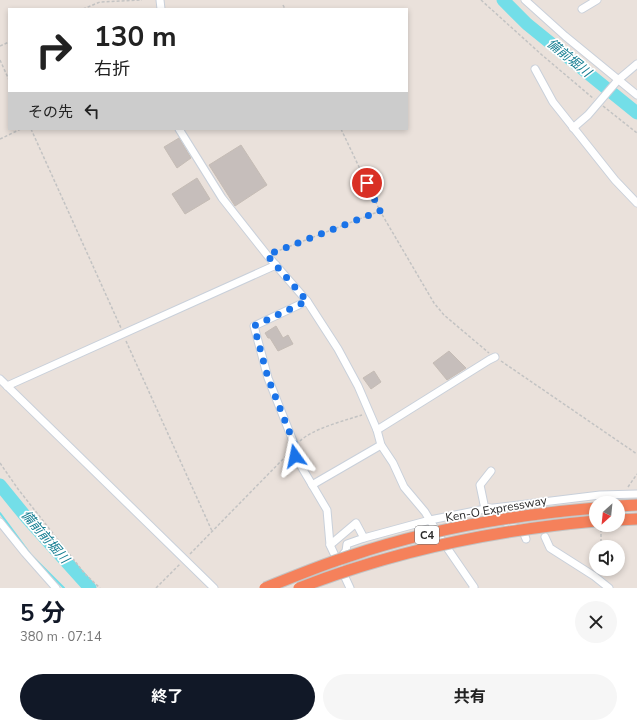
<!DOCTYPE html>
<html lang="ja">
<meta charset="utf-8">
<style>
:root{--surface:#fff;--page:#f6f6f6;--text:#222;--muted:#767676;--accent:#111827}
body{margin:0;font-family:"Nunito Sans","Noto Sans JP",sans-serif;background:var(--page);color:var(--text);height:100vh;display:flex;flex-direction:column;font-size:15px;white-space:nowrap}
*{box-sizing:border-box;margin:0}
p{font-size:13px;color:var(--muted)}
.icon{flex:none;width:22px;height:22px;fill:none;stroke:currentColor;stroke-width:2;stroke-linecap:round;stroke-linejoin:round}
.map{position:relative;height:588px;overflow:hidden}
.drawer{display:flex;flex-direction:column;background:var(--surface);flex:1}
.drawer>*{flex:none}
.top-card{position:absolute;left:8px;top:8px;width:400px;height:122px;border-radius:0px;box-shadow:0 2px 6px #0003;background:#fff;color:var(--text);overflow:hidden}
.needle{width:26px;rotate:207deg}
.buttons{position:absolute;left:589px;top:496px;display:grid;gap:8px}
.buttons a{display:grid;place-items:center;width:36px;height:36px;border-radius:50%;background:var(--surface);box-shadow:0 2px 6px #0003;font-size:20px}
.pin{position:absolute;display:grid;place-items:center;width:34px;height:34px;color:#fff;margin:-17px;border:2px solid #fff;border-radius:50%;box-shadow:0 1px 4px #0007}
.me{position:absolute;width:44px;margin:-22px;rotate:348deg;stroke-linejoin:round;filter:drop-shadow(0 0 3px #0008)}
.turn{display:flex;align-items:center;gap:14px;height:84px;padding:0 20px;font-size:18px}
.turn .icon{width:52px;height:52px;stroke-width:2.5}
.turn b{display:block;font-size:28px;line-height:34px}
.then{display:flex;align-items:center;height:38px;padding:0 20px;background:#0003;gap:8px;font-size:15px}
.round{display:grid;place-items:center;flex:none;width:42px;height:42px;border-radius:21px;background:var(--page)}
.head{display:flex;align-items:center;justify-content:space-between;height:68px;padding:0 20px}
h1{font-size:24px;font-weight:700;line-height:30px;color:var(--accent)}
.cta{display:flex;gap:8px;margin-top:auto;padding:8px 20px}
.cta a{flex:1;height:46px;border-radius:24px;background:var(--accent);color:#fff;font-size:16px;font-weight:700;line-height:46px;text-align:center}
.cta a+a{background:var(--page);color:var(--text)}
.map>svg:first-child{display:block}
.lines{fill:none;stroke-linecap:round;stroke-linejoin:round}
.stream{stroke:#73dee8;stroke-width:2}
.river{stroke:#73dee8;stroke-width:13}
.building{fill:#c6bebb;stroke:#c5bcb5}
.minor-casing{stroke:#c9d0da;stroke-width:9}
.highway-casing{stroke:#c3c3c3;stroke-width:13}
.path{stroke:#c3c3c3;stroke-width:1.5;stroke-dasharray:3 2;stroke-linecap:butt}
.minor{stroke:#fff;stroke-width:7}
.highway{stroke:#f5815b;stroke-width:11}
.highway-bridge-casing{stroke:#c3c3c3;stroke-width:13;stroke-linecap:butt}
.highway-bridge{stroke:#f5815b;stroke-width:11}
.route{stroke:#1a73e8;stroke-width:7;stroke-dasharray:0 12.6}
.labels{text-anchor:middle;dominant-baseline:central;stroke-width:3.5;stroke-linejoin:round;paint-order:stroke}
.shield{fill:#fff;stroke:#696969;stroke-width:1}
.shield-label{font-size:11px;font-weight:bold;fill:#292929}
.street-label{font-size:12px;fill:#292929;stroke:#fff}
.water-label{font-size:13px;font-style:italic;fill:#147d91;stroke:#fff}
</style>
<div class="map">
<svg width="637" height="588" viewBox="0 0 637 588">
<rect width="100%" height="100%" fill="#eae1db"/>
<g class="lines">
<!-- stream -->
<polyline class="stream" points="0,513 31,555 64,588"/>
<!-- river -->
<g class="river">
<polyline points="503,0 527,24 637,113"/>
<polyline points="0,485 26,517 90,588"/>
</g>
</g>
<!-- building -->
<g class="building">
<polygon points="179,138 191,158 177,168 164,147"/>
<polygon points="241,145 267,185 235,206 209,165"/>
<polygon points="197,178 210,199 185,214 172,194"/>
<polygon points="276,326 283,338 288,335 293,344 278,351 270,338 268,338 265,333"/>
<polygon points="449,351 466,368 447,380 433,363"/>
<polygon points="374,371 381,382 371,389 363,378"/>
</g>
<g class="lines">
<!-- minor casing -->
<g class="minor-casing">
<g id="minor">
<polyline points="160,0 161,9"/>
<polyline points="525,0 565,36 637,95"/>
<polyline points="582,9 597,0"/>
<polyline points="535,69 553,102 615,180 637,203"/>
<polyline points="573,128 588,115 618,80 637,64"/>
<polyline points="179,129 222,198 267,255 307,301 338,349 358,386 377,430 381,445 393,463 404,487 425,512 443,542 474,587 473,588"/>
<polyline points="307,301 254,326 268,378 295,446 295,456 327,510 330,545 350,588"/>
<polyline points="0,379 214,588"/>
<polyline points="7,386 276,265"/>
<polyline points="377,430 489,360 495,357"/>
<polyline points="312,485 381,445"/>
<path d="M490 508C493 513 496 517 501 520 511 526 523 526 526 539"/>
<polyline points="485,509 480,485 491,471"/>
<polyline points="0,522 25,553 56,588"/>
<polyline points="545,537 550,548 594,576 609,588"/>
<polyline points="364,538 430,520 485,509 600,495 637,494"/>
<polyline points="330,545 356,523 364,538 347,544 346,551 340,558"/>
</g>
</g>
<!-- highway casing -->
<g class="highway-casing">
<g id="highway">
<polyline points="618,506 637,505"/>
<polyline points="618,520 637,519"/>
</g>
</g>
<!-- path -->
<g class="path">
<polyline points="481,0 542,55 594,99"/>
<polyline points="283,5 285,9"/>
<polyline points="83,9 100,2 142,0"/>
<polyline points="0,46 9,42"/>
<polyline points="0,60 9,80"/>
<polyline points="603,106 637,133"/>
<polyline points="31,129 121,328"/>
<polyline points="341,129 380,211 434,303 444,315 489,353"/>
<polyline points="0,139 21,129"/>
<polyline points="275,252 380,211"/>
<polyline points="126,341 212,531"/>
<polyline points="501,361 637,454"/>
<path d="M300 441C312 429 346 420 362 415"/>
<polyline points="0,463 18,489 85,574 100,588"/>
<polyline points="628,487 637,474"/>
<polyline points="601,547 601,527"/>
<polyline points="190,554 288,454"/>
<polyline points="156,588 180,564"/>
</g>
<!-- minor -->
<use href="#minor" class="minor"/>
<!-- highway -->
<use href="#highway" class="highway"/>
<!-- highway-bridge casing -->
<g class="highway-bridge-casing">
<g id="highway-bridge">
<path d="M265 588C293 577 321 565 350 556 429 529 513 515 596 508"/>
<path d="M299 588C394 551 495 530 596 521"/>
</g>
</g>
<!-- highway-bridge -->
<use href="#highway-bridge" class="highway-bridge"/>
</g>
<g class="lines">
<!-- route -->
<polyline class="route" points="295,456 295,446 268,378 254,326 307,301 267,255 380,211 367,183"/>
</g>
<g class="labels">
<!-- shield labels -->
<rect class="shield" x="415" y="526" width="24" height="18" rx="3"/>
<g class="shield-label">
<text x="427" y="535">C4</text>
</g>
<!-- street labels -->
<g class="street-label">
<text transform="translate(496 509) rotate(-10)">Ken-O Expressway</text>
</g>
<!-- water labels -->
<g class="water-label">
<text transform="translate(569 58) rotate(39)">備前堀川</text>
<text transform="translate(45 537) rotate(49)">備前前堀川</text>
</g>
</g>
</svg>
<div class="buttons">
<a><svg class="needle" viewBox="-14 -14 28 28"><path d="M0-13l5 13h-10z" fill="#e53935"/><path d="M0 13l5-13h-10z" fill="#767676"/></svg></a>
<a><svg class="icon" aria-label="sound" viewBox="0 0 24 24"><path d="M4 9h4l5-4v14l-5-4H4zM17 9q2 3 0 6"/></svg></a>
</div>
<div class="pin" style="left:367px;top:183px;background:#d93025"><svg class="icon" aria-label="arrive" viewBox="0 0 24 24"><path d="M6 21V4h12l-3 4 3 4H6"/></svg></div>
<svg class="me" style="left:295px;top:456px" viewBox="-20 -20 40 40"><path d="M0-17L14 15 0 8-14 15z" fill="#1a73e8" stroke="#fff" stroke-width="4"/></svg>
<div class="top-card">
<div class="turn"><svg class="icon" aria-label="right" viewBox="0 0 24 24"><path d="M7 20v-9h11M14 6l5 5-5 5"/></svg><div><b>130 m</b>右折</div></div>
<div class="then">その先<svg class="icon" aria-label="left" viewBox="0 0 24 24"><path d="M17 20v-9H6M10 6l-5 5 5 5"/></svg></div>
</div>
</div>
<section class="drawer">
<div class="head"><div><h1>5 分</h1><p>380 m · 07:14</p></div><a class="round"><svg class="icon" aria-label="close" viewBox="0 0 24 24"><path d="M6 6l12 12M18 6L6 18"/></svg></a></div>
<div class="cta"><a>終了</a><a>共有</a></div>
</section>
